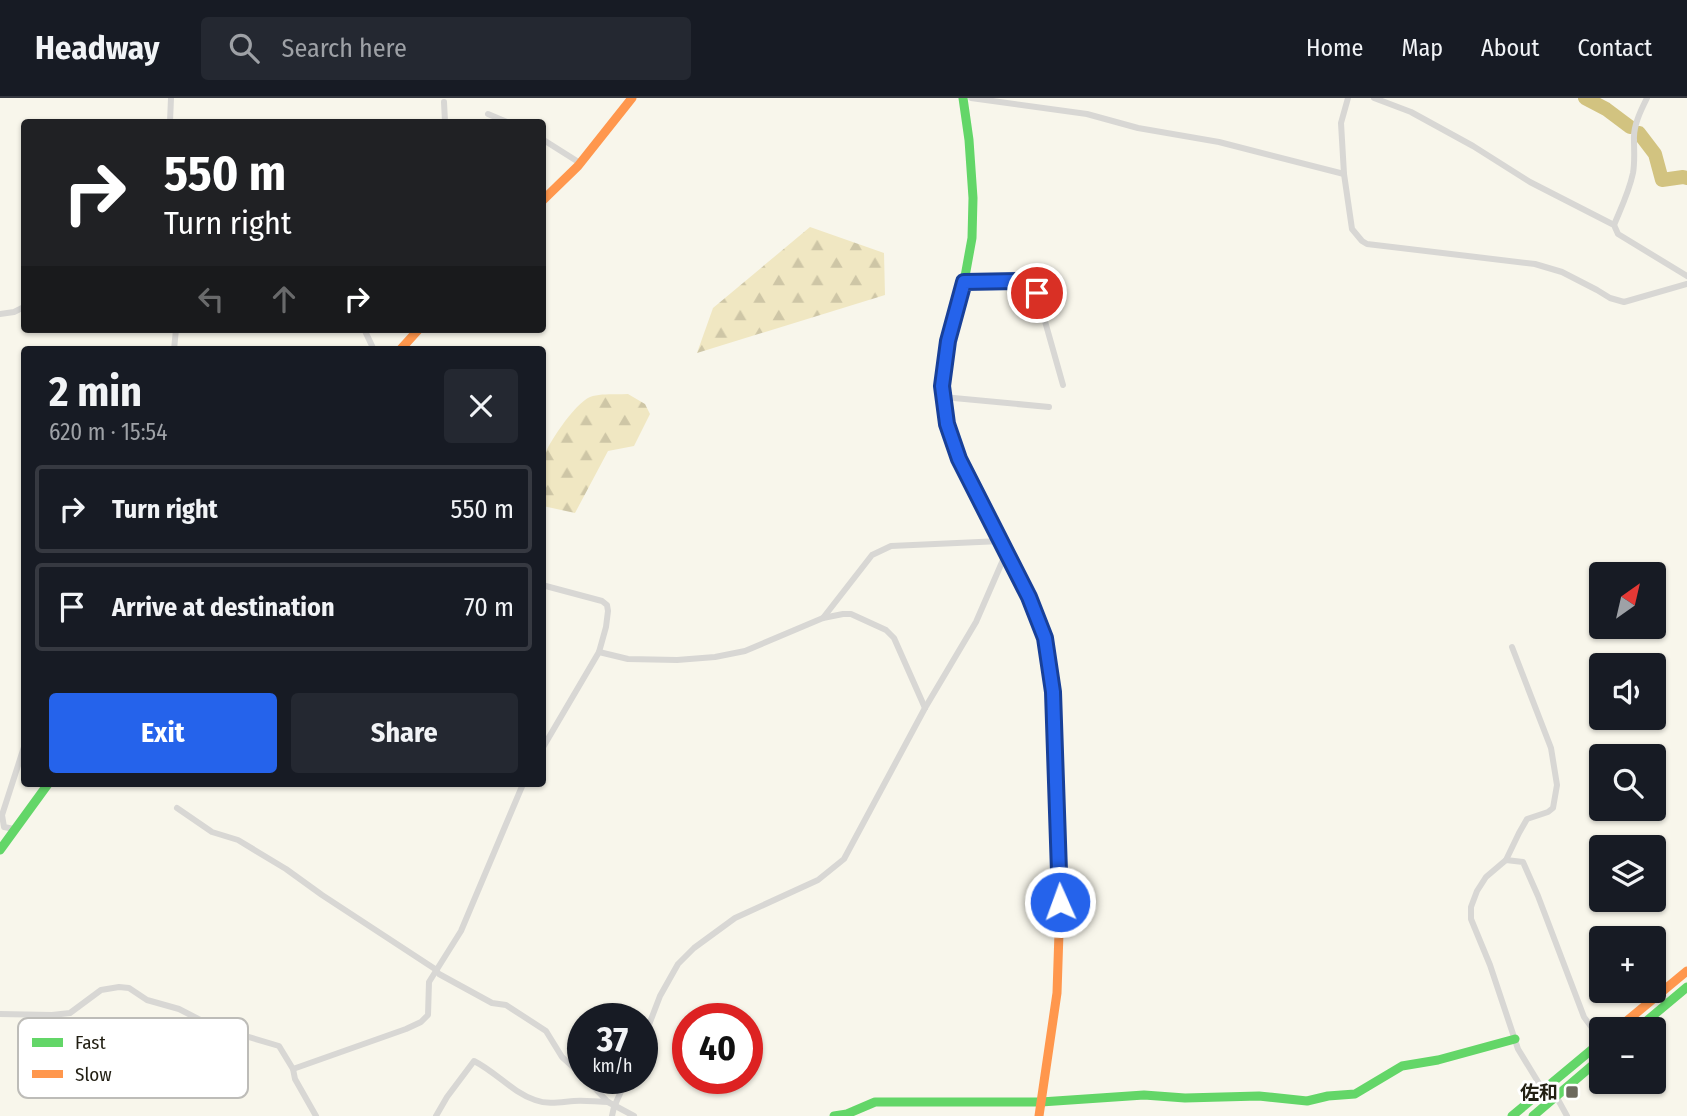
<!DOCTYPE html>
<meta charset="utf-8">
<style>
:root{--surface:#171b24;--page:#242831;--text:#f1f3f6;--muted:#9ea1a6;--line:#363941;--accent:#2563eb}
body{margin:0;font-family:"Fira Sans Condensed","Noto Sans JP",sans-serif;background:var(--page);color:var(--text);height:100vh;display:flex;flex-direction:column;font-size:26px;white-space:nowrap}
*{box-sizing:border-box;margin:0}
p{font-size:23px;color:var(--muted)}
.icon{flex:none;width:38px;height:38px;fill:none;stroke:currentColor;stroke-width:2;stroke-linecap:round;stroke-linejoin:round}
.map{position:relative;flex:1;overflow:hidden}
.panel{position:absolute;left:21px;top:248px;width:525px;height:441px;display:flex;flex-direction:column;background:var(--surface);border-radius:7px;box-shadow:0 2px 5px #0004}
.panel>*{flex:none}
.top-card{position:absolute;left:21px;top:21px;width:525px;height:214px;border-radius:7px;box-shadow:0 2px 5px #0004;background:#202124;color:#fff;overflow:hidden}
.needle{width:46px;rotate:34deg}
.fabs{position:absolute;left:1589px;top:464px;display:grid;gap:14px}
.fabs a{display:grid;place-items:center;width:77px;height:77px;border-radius:7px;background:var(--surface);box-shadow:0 2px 5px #0004;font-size:35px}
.speed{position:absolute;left:567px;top:905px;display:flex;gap:14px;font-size:35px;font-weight:700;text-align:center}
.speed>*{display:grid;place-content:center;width:91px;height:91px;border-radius:50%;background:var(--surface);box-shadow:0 2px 5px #0004;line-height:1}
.speed small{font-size:18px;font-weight:400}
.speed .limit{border:10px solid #d22;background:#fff;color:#111}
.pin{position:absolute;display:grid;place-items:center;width:60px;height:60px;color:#fff;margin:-30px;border:4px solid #fff;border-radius:50%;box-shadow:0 2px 7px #0007}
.me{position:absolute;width:77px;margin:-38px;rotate:358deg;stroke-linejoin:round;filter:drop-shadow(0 0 5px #0008)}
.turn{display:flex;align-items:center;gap:24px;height:147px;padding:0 28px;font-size:32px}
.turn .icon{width:91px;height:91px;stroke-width:2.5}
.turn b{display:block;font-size:49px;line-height:60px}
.lanes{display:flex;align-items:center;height:66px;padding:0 28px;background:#0003;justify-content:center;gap:35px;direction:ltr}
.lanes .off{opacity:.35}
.round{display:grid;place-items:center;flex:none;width:74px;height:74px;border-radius:7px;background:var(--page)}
.overview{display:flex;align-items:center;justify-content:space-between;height:119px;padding:0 28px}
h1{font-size:42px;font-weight:700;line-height:52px}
.button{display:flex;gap:14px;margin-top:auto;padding:14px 28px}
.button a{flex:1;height:80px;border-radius:7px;background:var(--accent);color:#fff;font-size:28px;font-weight:700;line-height:80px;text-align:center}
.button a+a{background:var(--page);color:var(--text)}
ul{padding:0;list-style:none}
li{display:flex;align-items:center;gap:21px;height:88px;margin:0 14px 10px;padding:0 14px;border:4px solid var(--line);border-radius:7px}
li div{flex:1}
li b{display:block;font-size:26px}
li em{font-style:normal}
header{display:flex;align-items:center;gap:42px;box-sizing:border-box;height:98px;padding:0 35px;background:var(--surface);border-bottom:2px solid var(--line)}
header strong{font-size:33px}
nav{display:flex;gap:38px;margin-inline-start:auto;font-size:24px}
.search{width:490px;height:63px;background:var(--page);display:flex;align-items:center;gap:18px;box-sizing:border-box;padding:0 24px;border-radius:7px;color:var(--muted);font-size:26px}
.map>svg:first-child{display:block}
.forest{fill:url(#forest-firs)}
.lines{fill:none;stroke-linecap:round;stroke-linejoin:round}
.river{stroke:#d2c380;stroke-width:14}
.street{stroke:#d8d7d4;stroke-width:6}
.fast{stroke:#63d668;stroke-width:9}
.slow{stroke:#ff974d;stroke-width:9}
.route-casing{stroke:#184099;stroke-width:18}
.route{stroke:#2563eb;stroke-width:12}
.poi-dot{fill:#6d6a5f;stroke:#fff;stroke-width:2.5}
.labels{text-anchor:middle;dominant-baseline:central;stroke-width:6;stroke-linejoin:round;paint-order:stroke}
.poi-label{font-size:19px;font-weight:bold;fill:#221f13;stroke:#fff;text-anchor:end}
.key{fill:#fff;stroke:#bdbcb8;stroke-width:2}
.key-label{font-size:19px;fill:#221f13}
</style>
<header>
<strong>Headway</strong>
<div class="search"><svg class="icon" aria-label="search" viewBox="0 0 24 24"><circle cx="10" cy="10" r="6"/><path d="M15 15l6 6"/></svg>Search here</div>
<nav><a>Home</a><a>Map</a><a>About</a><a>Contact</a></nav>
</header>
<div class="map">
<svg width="1687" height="1018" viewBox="0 0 1687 1018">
<defs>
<pattern id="forest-firs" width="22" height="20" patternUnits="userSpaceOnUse" patternTransform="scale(1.75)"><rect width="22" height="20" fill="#f0e7c2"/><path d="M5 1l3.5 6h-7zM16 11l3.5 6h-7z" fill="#cec6a6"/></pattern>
</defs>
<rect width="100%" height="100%" fill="#f8f6eb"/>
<!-- forest -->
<g class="forest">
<polygon points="810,129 884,155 885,197 697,255 713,210"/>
<path d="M628 296 645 306 650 316 634 348 608 353 575 415 543 408C542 394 541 378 542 364 545 349 575 305 590 299 601 295 616 297 628 296Z"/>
</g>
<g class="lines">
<!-- river -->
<g class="river">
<polyline points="1585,0 1606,11 1630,29"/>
<polyline points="1639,35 1655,56 1662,82 1683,79 1687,80"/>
</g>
<!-- street -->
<g class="street">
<polyline points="971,0 1087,16 1138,30 1219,44 1344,76"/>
<polyline points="1348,0 1341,25 1344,76 1352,131 1362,143 1367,146 1535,166 1562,174 1597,192 1610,200 1624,204 1687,186"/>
<polyline points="1374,0 1411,14 1473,48 1530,84 1614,127 1618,136 1687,178"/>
<polyline points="444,4 445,24"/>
<polyline points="488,16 507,24"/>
<polyline points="170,24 171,0"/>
<polyline points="542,41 580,65"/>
<path d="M1614 127C1621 110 1629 94 1633 75 1635 64 1634 53 1634 42 1633 28 1641 12 1647 0"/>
<polyline points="964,184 1019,183 1037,195 1063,287"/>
<polyline points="0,216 14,214 24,209"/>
<polyline points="364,231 374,252"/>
<polyline points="174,252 176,231"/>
<polyline points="943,299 1049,309"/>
<polyline points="542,487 602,503 607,507 608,513 606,529 599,554 542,651"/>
<polyline points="823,520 872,457 891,448 1001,443"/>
<polyline points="599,554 628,561 677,562 715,559 745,553 823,520 843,516 851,516 886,532 894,540 925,610"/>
<polyline points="177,710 212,734 238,742 286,771 322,797 435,871 439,876 492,905 506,907 546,933 562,959 583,978"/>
<polyline points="14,731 4,729 2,717 24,649"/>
<polyline points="1506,762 1519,735 1527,721 1548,714 1553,710 1557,687 1551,650 1512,549"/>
<polyline points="0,916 52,917 70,915 101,892 119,889 129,890 147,902 179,911 212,928 279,948 293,971 295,981 316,1018"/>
<polyline points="642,945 660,898 678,866 694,850 735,820 818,782 844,761 925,610 976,524 1006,455"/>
<polyline points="293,971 406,931 421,924 428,917 429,884 461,833 523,686"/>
<polyline points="585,980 608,1004 634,1018"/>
<polyline points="1543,992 1518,951 1490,867 1471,821 1471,809 1477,793 1486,779 1506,762 1523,764 1538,798 1584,919 1601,942"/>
<polyline points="1556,998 1567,1018"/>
<path d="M436 1018 447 999 474 963C496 974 512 994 535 1002 548 1007 561 1004 574 1003 585 1002 597 1004 608 1004"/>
<polyline points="612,1018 614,1009 627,980"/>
</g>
<!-- fast -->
<g class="fast">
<polyline points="963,0 969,42 973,100 972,140 964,184 948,243 941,288 947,326 959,361 1029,499 1045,540 1053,594 1058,745"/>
<polyline points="0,752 48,686"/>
<polyline points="1637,931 1687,889"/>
<polyline points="834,1018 847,1016 875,1004 1041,1004 1144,997 1185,1000 1259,998 1307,1003 1328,998 1355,996 1402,968 1438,962 1515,941"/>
<polyline points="1512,1018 1601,944"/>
<polyline points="1533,1018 1601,960"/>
</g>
<!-- slow -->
<g class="slow">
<polyline points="542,103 578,68 632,0"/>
<polyline points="400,252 419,231"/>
<polyline points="1617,931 1687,873"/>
<polyline points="1039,1018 1057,895 1060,804 1058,745"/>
</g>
</g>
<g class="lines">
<!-- route casing -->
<g class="route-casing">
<polyline id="route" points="1037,195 1019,183 964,184 948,243 942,288 947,326 959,361 1029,499 1045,540 1053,594 1060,804"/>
</g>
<!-- route -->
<use href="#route" class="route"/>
</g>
<!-- markers -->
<rect class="poi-dot" x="1565" y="987" width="14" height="14" rx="3.5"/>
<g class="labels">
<!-- poi labels -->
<g class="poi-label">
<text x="1558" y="994">佐和</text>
</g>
</g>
<!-- legend -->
<rect x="18" y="920" width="230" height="80" rx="10" class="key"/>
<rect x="32" y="940" width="31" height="9" fill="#63d668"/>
<rect x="32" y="972" width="31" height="8" fill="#ff974d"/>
<g class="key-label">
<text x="75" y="951">Fast</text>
<text x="75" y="983">Slow</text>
</g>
</svg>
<div class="fabs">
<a><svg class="needle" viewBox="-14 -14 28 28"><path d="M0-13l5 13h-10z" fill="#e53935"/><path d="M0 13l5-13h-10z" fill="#9ea1a6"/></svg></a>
<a><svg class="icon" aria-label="sound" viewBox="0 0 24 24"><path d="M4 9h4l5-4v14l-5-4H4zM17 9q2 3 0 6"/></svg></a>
<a><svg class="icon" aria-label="search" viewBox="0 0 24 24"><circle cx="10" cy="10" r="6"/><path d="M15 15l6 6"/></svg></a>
<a><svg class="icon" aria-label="layers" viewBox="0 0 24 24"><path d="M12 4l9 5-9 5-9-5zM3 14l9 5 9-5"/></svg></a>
<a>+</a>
<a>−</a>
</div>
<div class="speed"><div>37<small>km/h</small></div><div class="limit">40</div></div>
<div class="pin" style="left:1037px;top:195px;background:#d93025"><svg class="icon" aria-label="arrive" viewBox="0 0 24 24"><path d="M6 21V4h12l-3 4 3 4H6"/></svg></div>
<svg class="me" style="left:1060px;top:804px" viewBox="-20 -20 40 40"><circle r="17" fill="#2563eb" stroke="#fff" stroke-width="3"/><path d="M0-11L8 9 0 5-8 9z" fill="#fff"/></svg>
<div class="top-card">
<div class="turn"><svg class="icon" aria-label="right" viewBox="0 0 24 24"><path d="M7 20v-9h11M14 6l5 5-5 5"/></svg><div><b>550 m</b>Turn right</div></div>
<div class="lanes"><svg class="icon off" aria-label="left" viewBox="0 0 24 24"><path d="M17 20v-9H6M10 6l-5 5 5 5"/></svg><svg class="icon off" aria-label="ahead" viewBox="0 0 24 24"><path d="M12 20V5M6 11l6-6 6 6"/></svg><svg class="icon" aria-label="right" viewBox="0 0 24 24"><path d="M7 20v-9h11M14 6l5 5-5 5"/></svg></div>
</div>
<section class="panel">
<div class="overview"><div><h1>2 min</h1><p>620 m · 15:54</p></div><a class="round"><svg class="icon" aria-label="close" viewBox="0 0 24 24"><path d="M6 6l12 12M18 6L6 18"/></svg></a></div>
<ul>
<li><svg class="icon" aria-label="right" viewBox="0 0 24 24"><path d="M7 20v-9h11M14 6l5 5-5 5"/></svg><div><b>Turn right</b></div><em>550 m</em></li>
<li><svg class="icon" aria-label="arrive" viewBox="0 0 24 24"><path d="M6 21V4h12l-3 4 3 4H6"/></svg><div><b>Arrive at destination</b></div><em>70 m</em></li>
</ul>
<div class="button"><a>Exit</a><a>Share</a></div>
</section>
</div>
